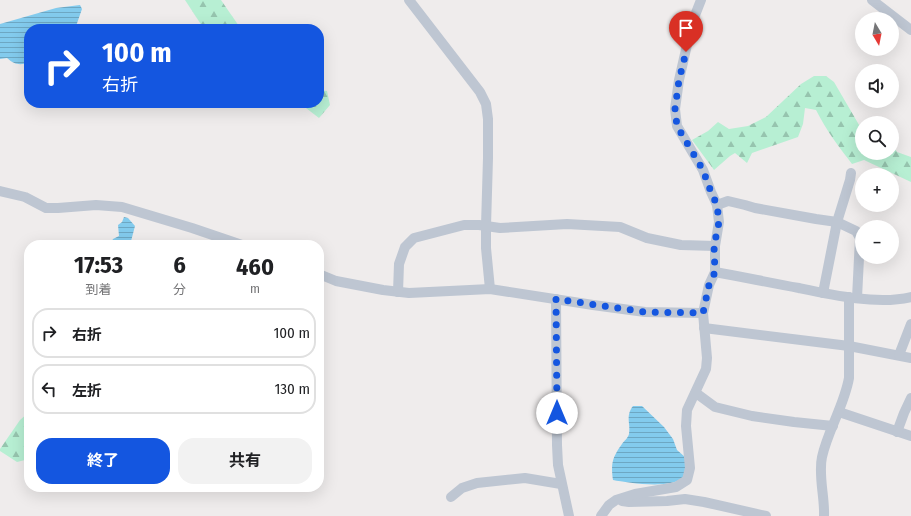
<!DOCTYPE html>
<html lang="ja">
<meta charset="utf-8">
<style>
:root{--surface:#fff;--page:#f2f2f2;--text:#202124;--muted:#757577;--line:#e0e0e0;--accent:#1456e0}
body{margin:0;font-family:"Fira Sans Condensed","Noto Sans JP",sans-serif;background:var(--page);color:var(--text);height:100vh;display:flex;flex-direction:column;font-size:15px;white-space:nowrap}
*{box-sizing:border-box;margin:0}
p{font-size:13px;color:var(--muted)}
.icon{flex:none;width:22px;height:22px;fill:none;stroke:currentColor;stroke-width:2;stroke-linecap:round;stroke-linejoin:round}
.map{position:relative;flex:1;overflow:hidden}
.sheet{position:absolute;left:24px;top:240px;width:300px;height:252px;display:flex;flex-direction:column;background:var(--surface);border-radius:16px;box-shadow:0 4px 16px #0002}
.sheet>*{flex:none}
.guide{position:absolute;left:24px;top:24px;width:300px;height:84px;border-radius:16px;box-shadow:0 4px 16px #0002;background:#1456e0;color:#fff;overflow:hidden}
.needle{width:26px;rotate:170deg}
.controls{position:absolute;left:855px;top:12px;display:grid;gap:8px}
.controls a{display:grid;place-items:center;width:44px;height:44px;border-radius:50%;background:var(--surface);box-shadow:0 4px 16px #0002;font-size:20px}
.pin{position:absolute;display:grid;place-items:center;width:34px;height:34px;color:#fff;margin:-41px -17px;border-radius:50% 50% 50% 0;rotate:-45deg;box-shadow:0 0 4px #0007}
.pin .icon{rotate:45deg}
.me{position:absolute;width:44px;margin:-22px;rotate:0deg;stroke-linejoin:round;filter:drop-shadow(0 0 3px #0008)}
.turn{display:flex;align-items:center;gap:14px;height:84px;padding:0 12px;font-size:18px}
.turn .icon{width:52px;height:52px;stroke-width:2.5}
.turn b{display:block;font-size:28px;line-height:34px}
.eta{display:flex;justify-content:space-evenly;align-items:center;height:68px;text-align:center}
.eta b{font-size:24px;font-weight:700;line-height:28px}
.action{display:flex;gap:8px;margin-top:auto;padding:8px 12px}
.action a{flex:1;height:46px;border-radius:16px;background:var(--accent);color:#fff;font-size:16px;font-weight:700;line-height:46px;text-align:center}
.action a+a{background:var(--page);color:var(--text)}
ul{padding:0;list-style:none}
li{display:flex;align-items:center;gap:12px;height:50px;margin:0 8px 6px;padding:0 4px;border:2px solid var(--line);border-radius:16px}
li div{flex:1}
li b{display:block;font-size:15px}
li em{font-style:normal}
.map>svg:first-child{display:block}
.forest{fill:url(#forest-firs)}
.water{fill:url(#water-rules)}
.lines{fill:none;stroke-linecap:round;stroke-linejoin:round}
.minor{stroke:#bec6d2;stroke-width:10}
.route{stroke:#1456e0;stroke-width:7;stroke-dasharray:0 12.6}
</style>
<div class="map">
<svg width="911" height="516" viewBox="0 0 911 516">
<defs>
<pattern id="forest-firs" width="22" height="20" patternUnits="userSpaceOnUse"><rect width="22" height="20" fill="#b7efd3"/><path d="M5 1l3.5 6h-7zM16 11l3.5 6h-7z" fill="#96c4ae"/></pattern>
<pattern id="water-rules" width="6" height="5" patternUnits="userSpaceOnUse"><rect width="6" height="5" fill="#83cbed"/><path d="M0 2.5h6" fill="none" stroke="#6da7c3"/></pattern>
</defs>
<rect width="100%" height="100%" fill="#efecec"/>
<!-- forest -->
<g class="forest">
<polygon points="185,0 221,0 241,29 205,29 202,26"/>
<path d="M814 76H826L834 82 862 130V153H892V144L897 152 911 157V182L864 160 852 164C839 147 826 130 816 110L805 108 803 124 798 137 752 153 747 163 735 153 730 156 714 170 692 140 708 131 718 122 729 129 748 126 766 117 801 84Z"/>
<polygon points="319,90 327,91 330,105 319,118 302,105 296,103 319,103"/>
<polygon points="29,412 29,459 17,462 0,451 0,449 20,420"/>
</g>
<!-- water -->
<g class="water">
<path d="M80 5 82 9 75 29H29V63C19 65 15 65 7 58L0 59V24L56 8Z"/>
<polygon points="124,217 128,218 135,226 130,245 110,245 113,239 119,236 118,225 122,222"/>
<path d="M633 406H642L664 427 673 439 677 450 685 457C685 463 688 471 684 476 675 490 628 483 613 480 611 463 612 458 622 444 624 441 628 438 629 434 631 424 625 416 633 406Z"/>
</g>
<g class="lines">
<!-- minor -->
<g class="minor">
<polyline points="409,0 480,92 486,104 488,119 488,158 486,226 486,248 490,289"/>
<polyline points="872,0 911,30"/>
<polyline points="0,191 25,197 46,208 58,208 96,205 122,207 192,228 242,245"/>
<polyline points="717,205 728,201 745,205 755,208 816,219 837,222 856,231 860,238 857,298"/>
<path d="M715 272C743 277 771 283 799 288 832 295 878 305 911 297"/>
<polyline points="319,274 336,281 383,290 409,293 490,289 593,305 645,312 703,313"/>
<polyline points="398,292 399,264 405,247 414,238 464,225 479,225 500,228 567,224 620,227 647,238 681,245 715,246"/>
<polyline points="823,293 837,222 850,180 851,173"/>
<polyline points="556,299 557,445 558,465 569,516"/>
<polyline points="704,328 849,346 911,358"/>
<polyline points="899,355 911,324"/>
<polyline points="696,393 715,407 752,416 794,422 833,426"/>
<polyline points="839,412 911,436"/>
<polyline points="897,432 904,413 911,398"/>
<polyline points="451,497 462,488 477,483 525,478 561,484"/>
<polyline points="622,501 629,502 667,501 685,499 704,502 766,516"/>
<polyline points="601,516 609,505 616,500 635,494 676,487 687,480 690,468 686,426 687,410 706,369 707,358 703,313 709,285 715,272 715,246 719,222 717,205 711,192 703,170 677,126 675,109 679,80 692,23 701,0"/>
<path d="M824 516C825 498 818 475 822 457 828 430 844 406 849 378V297"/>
</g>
</g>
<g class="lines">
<!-- route -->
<polyline class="route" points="557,413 556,299 645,312 703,313 709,285 715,272 714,246 719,222 717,205 711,192 703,170 677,126 675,109 679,80 686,52"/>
</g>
</svg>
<div class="controls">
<a><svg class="needle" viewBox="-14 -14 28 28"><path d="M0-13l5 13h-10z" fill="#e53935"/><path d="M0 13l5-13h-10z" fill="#757577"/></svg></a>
<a><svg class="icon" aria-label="sound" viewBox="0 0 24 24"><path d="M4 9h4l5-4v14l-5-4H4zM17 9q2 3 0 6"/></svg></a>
<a><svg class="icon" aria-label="search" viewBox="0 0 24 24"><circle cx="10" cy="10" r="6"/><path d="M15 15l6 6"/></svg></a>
<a>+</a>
<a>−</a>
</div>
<div class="pin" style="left:686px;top:52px;background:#d93025"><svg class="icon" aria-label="arrive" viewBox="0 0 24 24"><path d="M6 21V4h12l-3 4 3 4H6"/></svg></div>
<svg class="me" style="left:557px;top:413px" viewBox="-20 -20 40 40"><circle r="19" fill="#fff"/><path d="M0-13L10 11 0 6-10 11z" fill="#1456e0"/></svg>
<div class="guide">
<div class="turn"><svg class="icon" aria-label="right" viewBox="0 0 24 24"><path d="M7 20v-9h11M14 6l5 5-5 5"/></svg><div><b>100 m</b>右折</div></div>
</div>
<section class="sheet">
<div class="eta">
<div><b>17:53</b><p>到着</p></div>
<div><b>6</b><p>分</p></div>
<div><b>460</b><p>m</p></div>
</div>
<ul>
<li><svg class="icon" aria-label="right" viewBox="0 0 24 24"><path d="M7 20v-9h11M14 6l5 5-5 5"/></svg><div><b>右折</b></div><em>100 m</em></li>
<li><svg class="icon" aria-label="left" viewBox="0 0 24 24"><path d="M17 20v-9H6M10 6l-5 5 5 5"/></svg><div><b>左折</b></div><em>130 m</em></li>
</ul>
<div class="action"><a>終了</a><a>共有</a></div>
</section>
</div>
